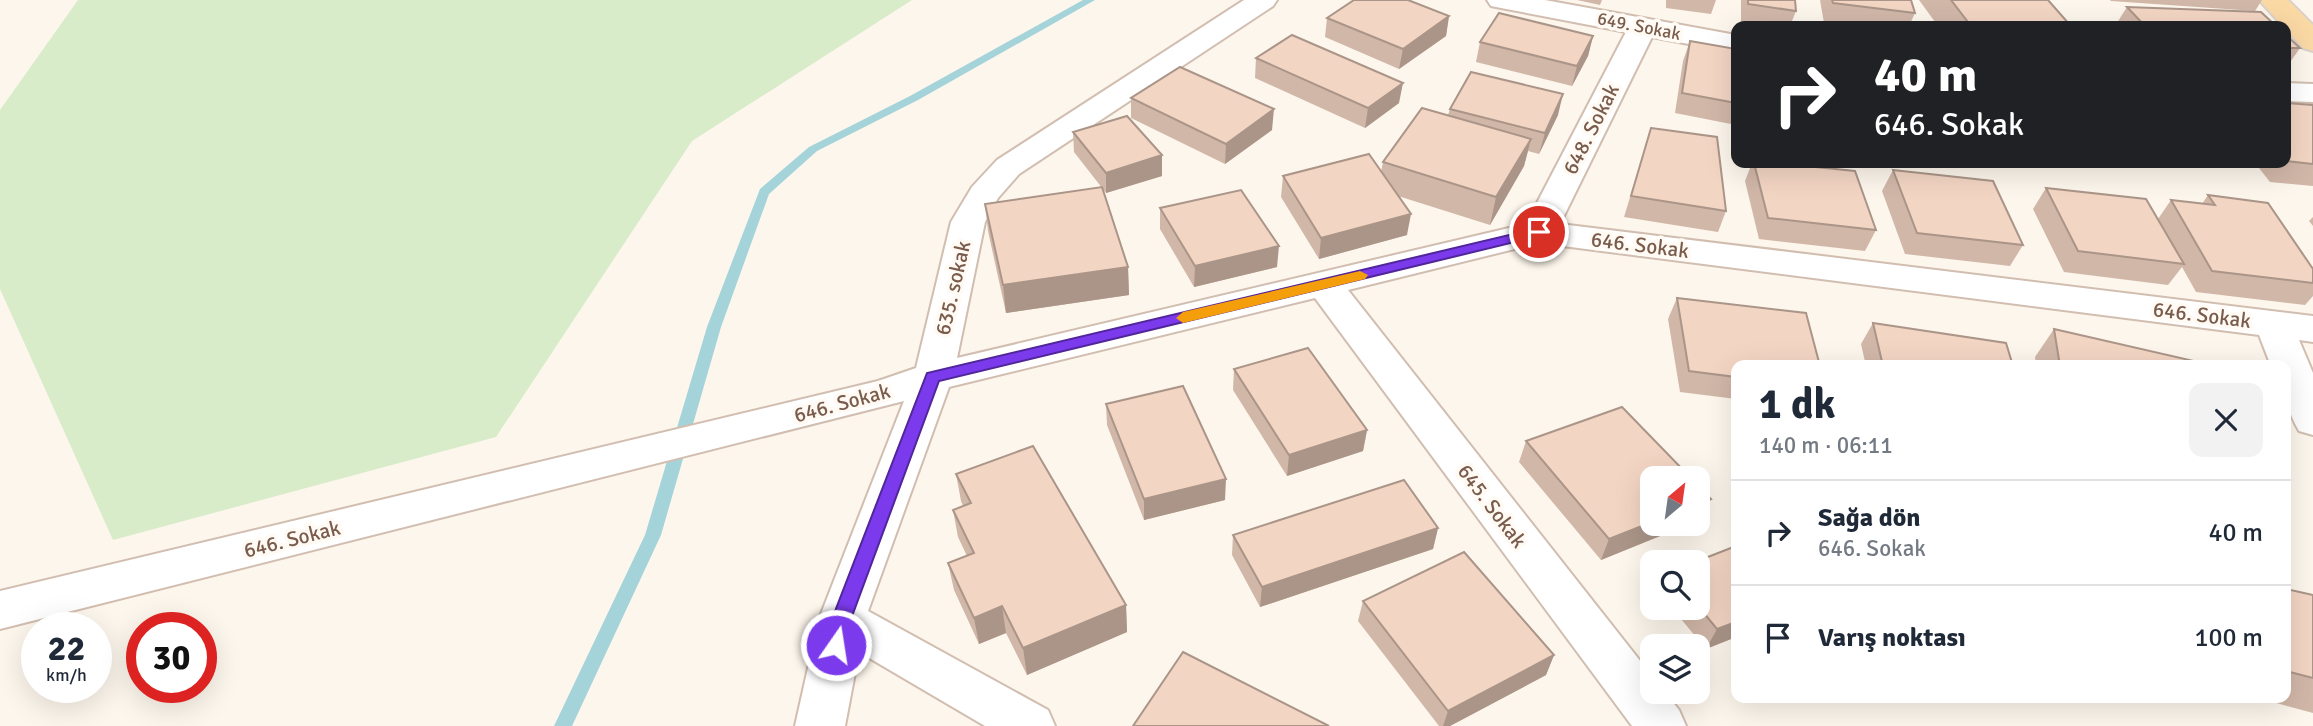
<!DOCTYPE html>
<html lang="tr">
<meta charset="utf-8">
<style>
:root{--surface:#fff;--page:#f2f2f3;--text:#1f2937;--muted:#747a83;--line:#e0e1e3}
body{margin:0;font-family:Signika,sans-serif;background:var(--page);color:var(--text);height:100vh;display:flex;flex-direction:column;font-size:26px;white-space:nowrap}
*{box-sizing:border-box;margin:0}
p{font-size:23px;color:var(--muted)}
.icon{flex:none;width:38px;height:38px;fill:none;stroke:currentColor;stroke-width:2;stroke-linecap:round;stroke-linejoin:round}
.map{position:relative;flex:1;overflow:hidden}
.side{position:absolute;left:1731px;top:360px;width:560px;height:343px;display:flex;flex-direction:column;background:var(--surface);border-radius:14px;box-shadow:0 7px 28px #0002}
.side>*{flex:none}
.guide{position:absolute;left:1731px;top:21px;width:560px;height:147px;border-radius:14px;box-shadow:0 7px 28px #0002;background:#202124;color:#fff;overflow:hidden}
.needle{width:46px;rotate:29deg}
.controls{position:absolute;left:1640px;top:466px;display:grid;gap:14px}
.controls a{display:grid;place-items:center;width:70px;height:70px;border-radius:14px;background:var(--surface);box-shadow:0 7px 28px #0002;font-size:35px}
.speed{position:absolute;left:21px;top:612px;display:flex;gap:14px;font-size:35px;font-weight:700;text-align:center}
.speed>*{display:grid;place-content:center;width:91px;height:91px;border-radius:50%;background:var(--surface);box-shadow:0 7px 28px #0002;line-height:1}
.speed small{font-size:18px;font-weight:400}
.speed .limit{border:10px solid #d22;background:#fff;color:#111}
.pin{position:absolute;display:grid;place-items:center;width:60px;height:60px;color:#fff;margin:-30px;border:4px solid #fff;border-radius:50%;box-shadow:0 2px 7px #0007}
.me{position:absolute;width:77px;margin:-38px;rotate:13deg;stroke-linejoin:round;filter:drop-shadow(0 0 5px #0008)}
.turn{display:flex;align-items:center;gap:24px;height:147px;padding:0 28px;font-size:32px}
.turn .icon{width:91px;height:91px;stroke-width:2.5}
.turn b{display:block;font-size:49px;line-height:60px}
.round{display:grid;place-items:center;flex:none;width:74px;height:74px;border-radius:14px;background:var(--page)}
.overview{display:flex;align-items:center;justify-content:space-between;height:119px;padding:0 28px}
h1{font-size:42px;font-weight:700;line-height:52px}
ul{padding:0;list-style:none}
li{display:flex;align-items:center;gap:21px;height:105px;padding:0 28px;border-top:2px solid var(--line)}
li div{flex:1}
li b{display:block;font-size:26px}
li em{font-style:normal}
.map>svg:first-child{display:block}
.green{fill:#d8ecc9}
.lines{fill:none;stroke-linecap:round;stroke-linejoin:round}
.stream{fill:#a5d3da;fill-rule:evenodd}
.minor-casing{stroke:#d1beb0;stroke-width:4}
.major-casing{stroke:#dad1cd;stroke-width:4}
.minor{fill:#fff;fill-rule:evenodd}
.major{fill:#fbd9a5;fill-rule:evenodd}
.wall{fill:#d1b7a8}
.shaded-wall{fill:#aa9588}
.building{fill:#f3d5c3;stroke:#aa9588;stroke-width:2}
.route{fill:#7c3aed;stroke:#51269a;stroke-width:2}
.slow{fill:#f59e0b}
.labels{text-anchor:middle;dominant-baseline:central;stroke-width:7;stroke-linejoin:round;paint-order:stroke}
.far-street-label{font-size:18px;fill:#7a5c4d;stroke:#fffaf3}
.street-label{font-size:21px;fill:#7a5c4d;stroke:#fffaf3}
</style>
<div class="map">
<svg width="2313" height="726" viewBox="0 0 2313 726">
<rect width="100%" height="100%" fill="#fdf6ec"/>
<!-- green -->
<polygon class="green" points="78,0 912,0 692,141 496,437 113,540 0,289 0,110"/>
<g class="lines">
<!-- stream -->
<polygon class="stream" points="1083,0 1095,0 918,100 817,151 769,194 721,327 661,535 572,726 554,726 645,535 707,327 760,189 809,147 910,96"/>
<!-- minor casing -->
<g class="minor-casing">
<g id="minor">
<path d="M1244 0H1277L1273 6 1019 174 998 198 985 222 957 358 1526 224 1626 32 1501 8 1491 6 1487 0H1545L1736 35V53L1652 37 1560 224 2313 316V342L2299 340 2313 373V435L2299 431C2285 407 2286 393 2286 366H2271L2259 335 1539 243 1348 290 1652 676V691H1664L1679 710 1686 726H1632L1315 298 949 387 868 611 1048 710 1055 726H985L859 652 845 726H795L819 619 904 401 0 629V591L878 381 916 368 951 222 972 187 997 160Z"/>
<polygon points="2286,83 2313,84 2313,102 2286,101"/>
</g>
</g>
<!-- major casing -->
<g class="major-casing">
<polygon id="major" points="2259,0 2288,0 2313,25 2313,51 2303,48"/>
</g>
<!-- minor -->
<use href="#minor" class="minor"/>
<!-- major -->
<use href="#major" class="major"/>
</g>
<!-- wall -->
<g class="wall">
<polygon points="1577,0 1602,0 1600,5"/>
<polygon points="1666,0 1716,0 1711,14 1666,8"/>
<polygon points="1741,0 1795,0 1796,11 1790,26 1758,26 1741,24"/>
<polygon points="1820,0 1911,0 1915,13 1909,26 1854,26 1824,23"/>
<polygon points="1919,0 2048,0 2070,25 2069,26 1938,26"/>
<polygon points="2110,0 2262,0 2255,11 2111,1"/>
<polygon points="2127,7 2276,26 2115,26"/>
<polygon points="1449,16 1446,36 1399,69 1325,37 1327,18"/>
<polygon points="2286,35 2300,48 2286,68"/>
<polygon points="1593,36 1588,56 1572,86 1476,62 1480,42"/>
<polygon points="1690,41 1736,49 1736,125 1675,113 1683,61"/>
<polygon points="1256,58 1399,103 1365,128 1255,78"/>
<polygon points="1131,98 1272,130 1225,164 1131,118"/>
<polygon points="2286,103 2313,105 2313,186 2270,182 2255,163 2286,163"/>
<polygon points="1450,109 1558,115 1539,154 1528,151 1524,166 1490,225 1398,196 1407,235 1319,259 1281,197 1283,176 1381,172 1383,162 1448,115"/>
<polygon points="1651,128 1726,211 1718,232 1624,217"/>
<polygon points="1073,132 1162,176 1106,193 1074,152"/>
<polygon points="1752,163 1776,163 1876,230 1865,251 1759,239 1745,181"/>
<polygon points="1893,170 2023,245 2010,266 1905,254 1882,191"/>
<polygon points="2046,188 2158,219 2171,200 2202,204 2208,195 2313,269 2313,296 2305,305 2196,292 2182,267 2168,285 2064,272 2033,209"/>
<polygon points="985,204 1128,267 1129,295 1006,313 988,231"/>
<polygon points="1160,208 1277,267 1194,287 1160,229"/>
<polygon points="2313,217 2313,226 2309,221"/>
<polygon points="1677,298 1736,366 1736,399 1680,392 1668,319"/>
<polygon points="1873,323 2013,366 1866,366 1861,344"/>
<polygon points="2054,329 2208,366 2036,366 2035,357"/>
<polygon points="1234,369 1367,430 1363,451 1287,476 1233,390"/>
<polygon points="1106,404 1225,500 1144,520 1107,425"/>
<polygon points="1526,441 1652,523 1692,523 1601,560 1519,462"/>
<polygon points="956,474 1126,605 1127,632 1027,675 1006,633 979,644 954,590 948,563 967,556 958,537 953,510 963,506 961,501"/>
<polygon points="1438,528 1433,549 1260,607 1232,555 1233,535"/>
<polygon points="1698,562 1736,637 1706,649 1671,607 1698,607"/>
<polygon points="2286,589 2313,595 2313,713 2258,698 2286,698"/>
<polygon points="1363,601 1554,655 1546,675 1450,726 1439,726 1358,621"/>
</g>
<!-- shaded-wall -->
<g class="shaded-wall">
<polygon points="1449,16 1446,36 1399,69 1403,49"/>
<polygon points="1593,36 1588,56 1572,86 1577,66"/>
<polygon points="1403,83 1399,103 1365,128 1368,108"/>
<polygon points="1563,94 1558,115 1539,154 1545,133"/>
<polygon points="1274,109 1272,130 1225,164 1226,144"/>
<polygon points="1531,139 1524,166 1490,225 1496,197"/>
<polygon points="1162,155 1162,176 1106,193 1106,173"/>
<polygon points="1411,214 1407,235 1319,259 1321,238"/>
<polygon points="1279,246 1277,267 1194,287 1195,266"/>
<polygon points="1128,267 1129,295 1006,313 1003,285"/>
<polygon points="1367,430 1363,451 1287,476 1289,455"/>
<polygon points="1226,479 1225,500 1144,520 1144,499"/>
<polygon points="1711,499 1701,520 1698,521 1698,504"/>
<polygon points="1652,522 1652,523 1692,523 1601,560 1609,539"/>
<polygon points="1438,528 1433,549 1260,607 1262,587"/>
<polygon points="1126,605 1127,632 1027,675 1023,648"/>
<polygon points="1002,606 1006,633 979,644 974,618"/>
<polygon points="1736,622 1736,637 1706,649 1717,629"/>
<polygon points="1554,655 1546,675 1450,726 1443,726 1448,711"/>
</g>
<!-- building -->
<g class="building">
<polygon points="1354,0 1408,0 1449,16 1403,49 1327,18"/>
<polygon points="1748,0 1795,0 1796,11 1748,4"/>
<polygon points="1832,0 1911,0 1915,13 1833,3"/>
<polygon points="1951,0 2048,0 2070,25 1968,22"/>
<polygon points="2127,7 2261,12 2276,26 2145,26"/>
<polygon points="1499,13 1593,36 1577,66 1480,42"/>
<polygon points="1292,35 1403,83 1368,108 1256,58"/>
<polygon points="2286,35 2300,48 2286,48"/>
<polygon points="1690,41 1736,49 1736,103 1682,93"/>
<polygon points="1180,67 1274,109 1226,144 1131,98"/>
<polygon points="1471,72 1563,94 1545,133 1450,109"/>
<polygon points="2286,103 2313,105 2313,164 2286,161"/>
<polygon points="1422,108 1531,139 1496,197 1383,162"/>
<polygon points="1127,116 1162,155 1106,173 1073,132"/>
<polygon points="1651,128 1717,137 1726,211 1631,196"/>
<polygon points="1369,154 1411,214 1321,238 1283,176"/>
<polygon points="1754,163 1776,163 1855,171 1876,230 1768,218"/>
<polygon points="1893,170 1993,181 2023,245 1917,233"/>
<polygon points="1102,187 1128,267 1003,285 985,204"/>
<polygon points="2046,188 2146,199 2184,264 2078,251"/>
<polygon points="1241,190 1279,246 1195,266 1160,208"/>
<polygon points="2208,195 2268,203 2313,269 2313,283 2212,271 2171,200 2215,205"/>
<polygon points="1677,298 1806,313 1820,366 1736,366 1736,377 1689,371"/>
<polygon points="1873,323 2006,343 2013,366 1883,366"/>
<polygon points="2054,329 2207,364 2208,366 2060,366"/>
<polygon points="1308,348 1367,430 1289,455 1234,369"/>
<polygon points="1183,386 1226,479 1144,499 1106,404"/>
<polygon points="1622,407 1691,478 1652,478 1652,522 1609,539 1526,441"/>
<polygon points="1033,446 1126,605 1023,648 1002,606 974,618 948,563 974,553 953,510 971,503 956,474"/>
<polygon points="1404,480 1438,528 1262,587 1233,535"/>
<polygon points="1698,485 1711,499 1698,504"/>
<polygon points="1736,546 1736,622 1717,629 1698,606 1698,562 1695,562"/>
<polygon points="1464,552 1554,655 1448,711 1363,601"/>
<polygon points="2286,589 2313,595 2313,678 2286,671"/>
<polygon points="1183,652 1329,726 1133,726"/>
</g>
<!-- route -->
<polygon class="route" points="1539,228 1546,232 1544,235 939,381 851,619 843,651 836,654 829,651 826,645 832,619 927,373"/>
<!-- slow -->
<polygon class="slow" points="1360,271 1368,275 1365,279 1183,323 1176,318 1183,312"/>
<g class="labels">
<!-- far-street labels -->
<g class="far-street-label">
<text transform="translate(1639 26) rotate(11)">649. Sokak</text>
</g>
<!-- street labels -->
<g class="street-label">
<text transform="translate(1591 129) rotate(-63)">648. Sokak</text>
<text transform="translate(1640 245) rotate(7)">646. Sokak</text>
<text transform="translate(953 288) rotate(-77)">635. sokak</text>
<text transform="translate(2202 315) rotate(7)">646. Sokak</text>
<text transform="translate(842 403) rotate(-15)">646. Sokak</text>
<text transform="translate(1492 506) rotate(53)">645. Sokak</text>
<text transform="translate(292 539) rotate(-14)">646. Sokak</text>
</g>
</g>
</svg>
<div class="controls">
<a><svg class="needle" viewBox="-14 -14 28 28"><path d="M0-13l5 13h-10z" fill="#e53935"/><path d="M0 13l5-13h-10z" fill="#747a83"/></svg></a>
<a><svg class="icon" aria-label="search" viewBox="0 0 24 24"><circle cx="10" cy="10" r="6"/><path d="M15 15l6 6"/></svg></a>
<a><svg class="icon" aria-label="layers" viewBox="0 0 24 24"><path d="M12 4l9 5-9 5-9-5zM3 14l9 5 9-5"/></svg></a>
</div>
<div class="speed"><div>22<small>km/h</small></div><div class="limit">30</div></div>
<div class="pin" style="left:1539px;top:232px;background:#d93025"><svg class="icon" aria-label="arrive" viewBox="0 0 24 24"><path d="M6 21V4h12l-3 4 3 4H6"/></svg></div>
<svg class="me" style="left:836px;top:645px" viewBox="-20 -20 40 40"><circle r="17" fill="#7c3aed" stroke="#fff" stroke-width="3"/><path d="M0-11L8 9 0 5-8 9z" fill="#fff"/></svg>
<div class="guide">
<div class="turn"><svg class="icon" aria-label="right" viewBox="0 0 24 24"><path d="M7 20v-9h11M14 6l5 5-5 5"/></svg><div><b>40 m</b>646. Sokak</div></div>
</div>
<section class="side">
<div class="overview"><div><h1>1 dk</h1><p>140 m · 06:11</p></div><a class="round"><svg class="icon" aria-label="close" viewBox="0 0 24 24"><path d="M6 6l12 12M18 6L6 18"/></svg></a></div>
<ul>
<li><svg class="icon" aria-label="right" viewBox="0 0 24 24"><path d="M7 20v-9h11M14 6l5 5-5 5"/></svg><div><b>Sağa dön</b><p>646. Sokak</p></div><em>40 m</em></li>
<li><svg class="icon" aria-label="arrive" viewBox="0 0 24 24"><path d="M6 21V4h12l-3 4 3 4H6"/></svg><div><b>Varış noktası</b></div><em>100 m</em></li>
</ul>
</section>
</div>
